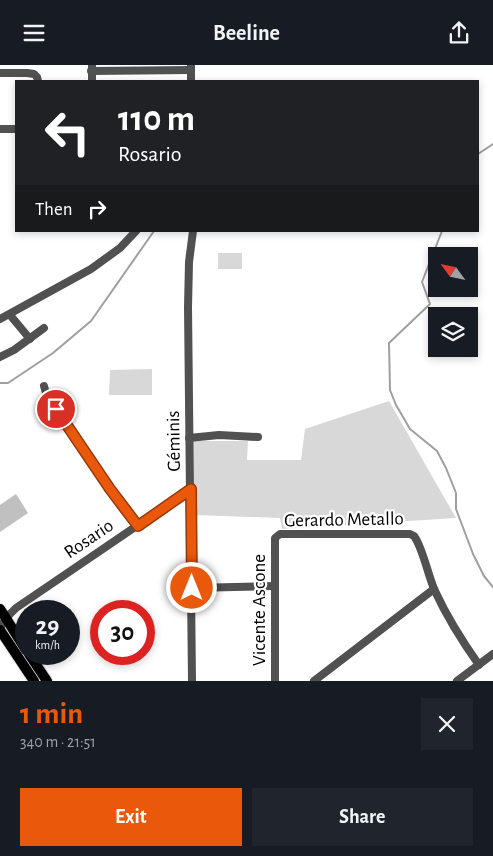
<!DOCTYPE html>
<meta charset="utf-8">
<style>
:root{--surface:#171b24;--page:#20242c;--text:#f1f3f6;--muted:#9ea1a6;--accent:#ea580c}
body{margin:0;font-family:"Alegreya Sans",sans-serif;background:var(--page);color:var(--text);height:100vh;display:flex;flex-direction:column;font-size:19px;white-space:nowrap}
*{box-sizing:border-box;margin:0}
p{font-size:16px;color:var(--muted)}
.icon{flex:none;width:28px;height:28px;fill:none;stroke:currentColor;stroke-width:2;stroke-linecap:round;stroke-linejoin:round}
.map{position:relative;height:616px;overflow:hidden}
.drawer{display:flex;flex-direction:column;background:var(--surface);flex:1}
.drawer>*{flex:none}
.guide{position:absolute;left:15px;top:15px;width:464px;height:152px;border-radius:0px;box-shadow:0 2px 8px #0003;background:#202124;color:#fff;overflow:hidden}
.needle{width:32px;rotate:303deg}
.controls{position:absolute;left:428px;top:182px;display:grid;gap:10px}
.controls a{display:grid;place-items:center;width:50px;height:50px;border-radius:0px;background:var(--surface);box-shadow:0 2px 8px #0003;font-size:25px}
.speed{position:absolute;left:15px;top:535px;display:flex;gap:10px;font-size:25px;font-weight:700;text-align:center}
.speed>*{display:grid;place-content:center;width:65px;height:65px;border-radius:50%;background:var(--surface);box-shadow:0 2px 8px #0003;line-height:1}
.speed small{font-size:12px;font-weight:400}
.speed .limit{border:8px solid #d22;background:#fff;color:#111}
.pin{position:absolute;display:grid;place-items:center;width:42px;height:42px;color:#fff;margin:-21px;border:2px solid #fff;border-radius:50%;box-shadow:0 1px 5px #0007}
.me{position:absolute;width:55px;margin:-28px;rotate:0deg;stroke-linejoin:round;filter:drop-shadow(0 0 4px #0008)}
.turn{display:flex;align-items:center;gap:18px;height:105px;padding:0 20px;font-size:22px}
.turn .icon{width:65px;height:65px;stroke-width:2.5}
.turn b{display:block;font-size:35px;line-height:42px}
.then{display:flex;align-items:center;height:48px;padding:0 20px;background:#0003;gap:10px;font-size:19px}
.round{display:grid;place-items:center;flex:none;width:52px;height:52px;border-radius:0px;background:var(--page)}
.headline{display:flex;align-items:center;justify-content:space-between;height:85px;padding:0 20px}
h1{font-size:30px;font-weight:700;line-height:38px;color:var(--accent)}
.primary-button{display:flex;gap:10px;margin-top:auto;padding:10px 20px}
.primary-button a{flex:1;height:58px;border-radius:0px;background:var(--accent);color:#fff;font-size:20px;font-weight:700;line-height:58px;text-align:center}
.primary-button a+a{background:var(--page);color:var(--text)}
header{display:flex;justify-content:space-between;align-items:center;height:65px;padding:0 20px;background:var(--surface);font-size:22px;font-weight:700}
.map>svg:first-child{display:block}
.green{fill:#d8d8d8}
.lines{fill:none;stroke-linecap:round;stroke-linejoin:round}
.stream{stroke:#9f9f9f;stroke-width:2}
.building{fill:#c0c0c0}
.major-casing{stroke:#dbdbdb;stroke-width:12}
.minor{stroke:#515151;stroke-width:8}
.major{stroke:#000;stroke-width:10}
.route-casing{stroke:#983908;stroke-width:12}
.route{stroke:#ea580c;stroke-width:9}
.labels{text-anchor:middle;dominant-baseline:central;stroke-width:4.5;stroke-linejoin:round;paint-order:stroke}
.street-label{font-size:19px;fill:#000;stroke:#fff}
</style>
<header><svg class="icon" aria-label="menu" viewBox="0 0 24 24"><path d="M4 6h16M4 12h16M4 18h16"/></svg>Beeline<svg class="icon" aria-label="share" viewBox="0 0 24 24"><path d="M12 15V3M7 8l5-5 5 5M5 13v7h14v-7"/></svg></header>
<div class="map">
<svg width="493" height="616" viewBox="0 0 493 616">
<rect width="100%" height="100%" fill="#fff"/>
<!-- green -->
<g class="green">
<rect x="218" y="188" width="24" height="16"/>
<polygon points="152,304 152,330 109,330 110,305"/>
<polygon points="389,336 456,453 282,464 280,453 194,450 191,376 248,376 247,395 301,395 305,364"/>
</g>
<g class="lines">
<!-- stream -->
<g class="stream">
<polyline points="478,89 493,79"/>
<polyline points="442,166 422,217 430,239 389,278 390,325 396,340 410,364 437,386 446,403 456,428 456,444 473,489 484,511 493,522"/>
<polyline points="0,318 8,318 53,288 91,256 154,166"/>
</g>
</g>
<!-- building -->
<polygon class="building" points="16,429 28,448 0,467 0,440"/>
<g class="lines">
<!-- major casing -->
<g class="major-casing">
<g id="major">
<polyline points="0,544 26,585"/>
<polyline points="0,565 34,616"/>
<polyline points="29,589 47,616"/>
</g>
</g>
<!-- minor -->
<g class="minor">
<polyline points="92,0 92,16"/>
<polyline points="191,1 191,16"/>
<polyline points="91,6 191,5"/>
<polyline points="0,8 27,8 34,9 37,12 38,16"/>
<polyline points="0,64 16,64"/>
<polyline points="10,250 30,274"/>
<polyline points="0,254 91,204 120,183 136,166"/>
<polyline points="0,292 14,285 44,263"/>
<polyline points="44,321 46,328 111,424 138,461"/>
<polyline points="189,373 219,370 258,372"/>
<polyline points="192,523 275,521"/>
<polyline points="0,563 6,553 16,543 191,424"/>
<polyline points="192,616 188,242 189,197 193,166"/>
<path d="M275 616V473L280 469H410L414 471C423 483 428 511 435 526 447 552 462 576 479 600"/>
<polyline points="314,616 434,524"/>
<polyline points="457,616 493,589"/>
</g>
<!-- major -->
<use href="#major" class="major"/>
</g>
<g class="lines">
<!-- route casing -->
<g class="route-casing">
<polyline id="route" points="56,344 110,424 138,461 191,424 192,523"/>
</g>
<!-- route -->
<use href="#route" class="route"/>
</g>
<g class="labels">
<!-- street labels -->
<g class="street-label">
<text transform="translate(174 376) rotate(-91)">Géminis</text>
<text transform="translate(344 455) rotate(-1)">Gerardo Metallo</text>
<text transform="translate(89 474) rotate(-34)">Rosario</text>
<text transform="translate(259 545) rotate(-90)">Vicente Ascone</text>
</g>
</g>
</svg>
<div class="controls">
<a><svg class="needle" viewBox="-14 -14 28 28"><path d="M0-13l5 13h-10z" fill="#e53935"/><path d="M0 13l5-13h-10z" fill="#9ea1a6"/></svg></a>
<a><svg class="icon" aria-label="layers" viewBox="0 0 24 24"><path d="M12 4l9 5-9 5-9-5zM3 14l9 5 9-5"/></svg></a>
</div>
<div class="speed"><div>29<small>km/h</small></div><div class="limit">30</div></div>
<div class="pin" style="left:56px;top:344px;background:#d93025"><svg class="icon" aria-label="arrive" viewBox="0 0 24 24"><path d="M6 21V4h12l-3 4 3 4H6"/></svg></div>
<svg class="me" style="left:192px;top:523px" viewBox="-20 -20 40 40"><circle r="17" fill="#ea580c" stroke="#fff" stroke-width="3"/><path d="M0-11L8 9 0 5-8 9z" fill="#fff"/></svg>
<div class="guide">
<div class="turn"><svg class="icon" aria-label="left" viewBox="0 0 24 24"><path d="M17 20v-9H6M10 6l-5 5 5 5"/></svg><div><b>110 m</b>Rosario</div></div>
<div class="then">Then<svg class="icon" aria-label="right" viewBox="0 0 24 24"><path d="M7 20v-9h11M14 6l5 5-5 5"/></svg></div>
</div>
</div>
<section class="drawer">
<div class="headline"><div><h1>1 min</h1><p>340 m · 21:51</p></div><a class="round"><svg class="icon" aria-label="close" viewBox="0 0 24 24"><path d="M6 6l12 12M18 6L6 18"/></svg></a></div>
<div class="primary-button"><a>Exit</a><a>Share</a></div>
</section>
